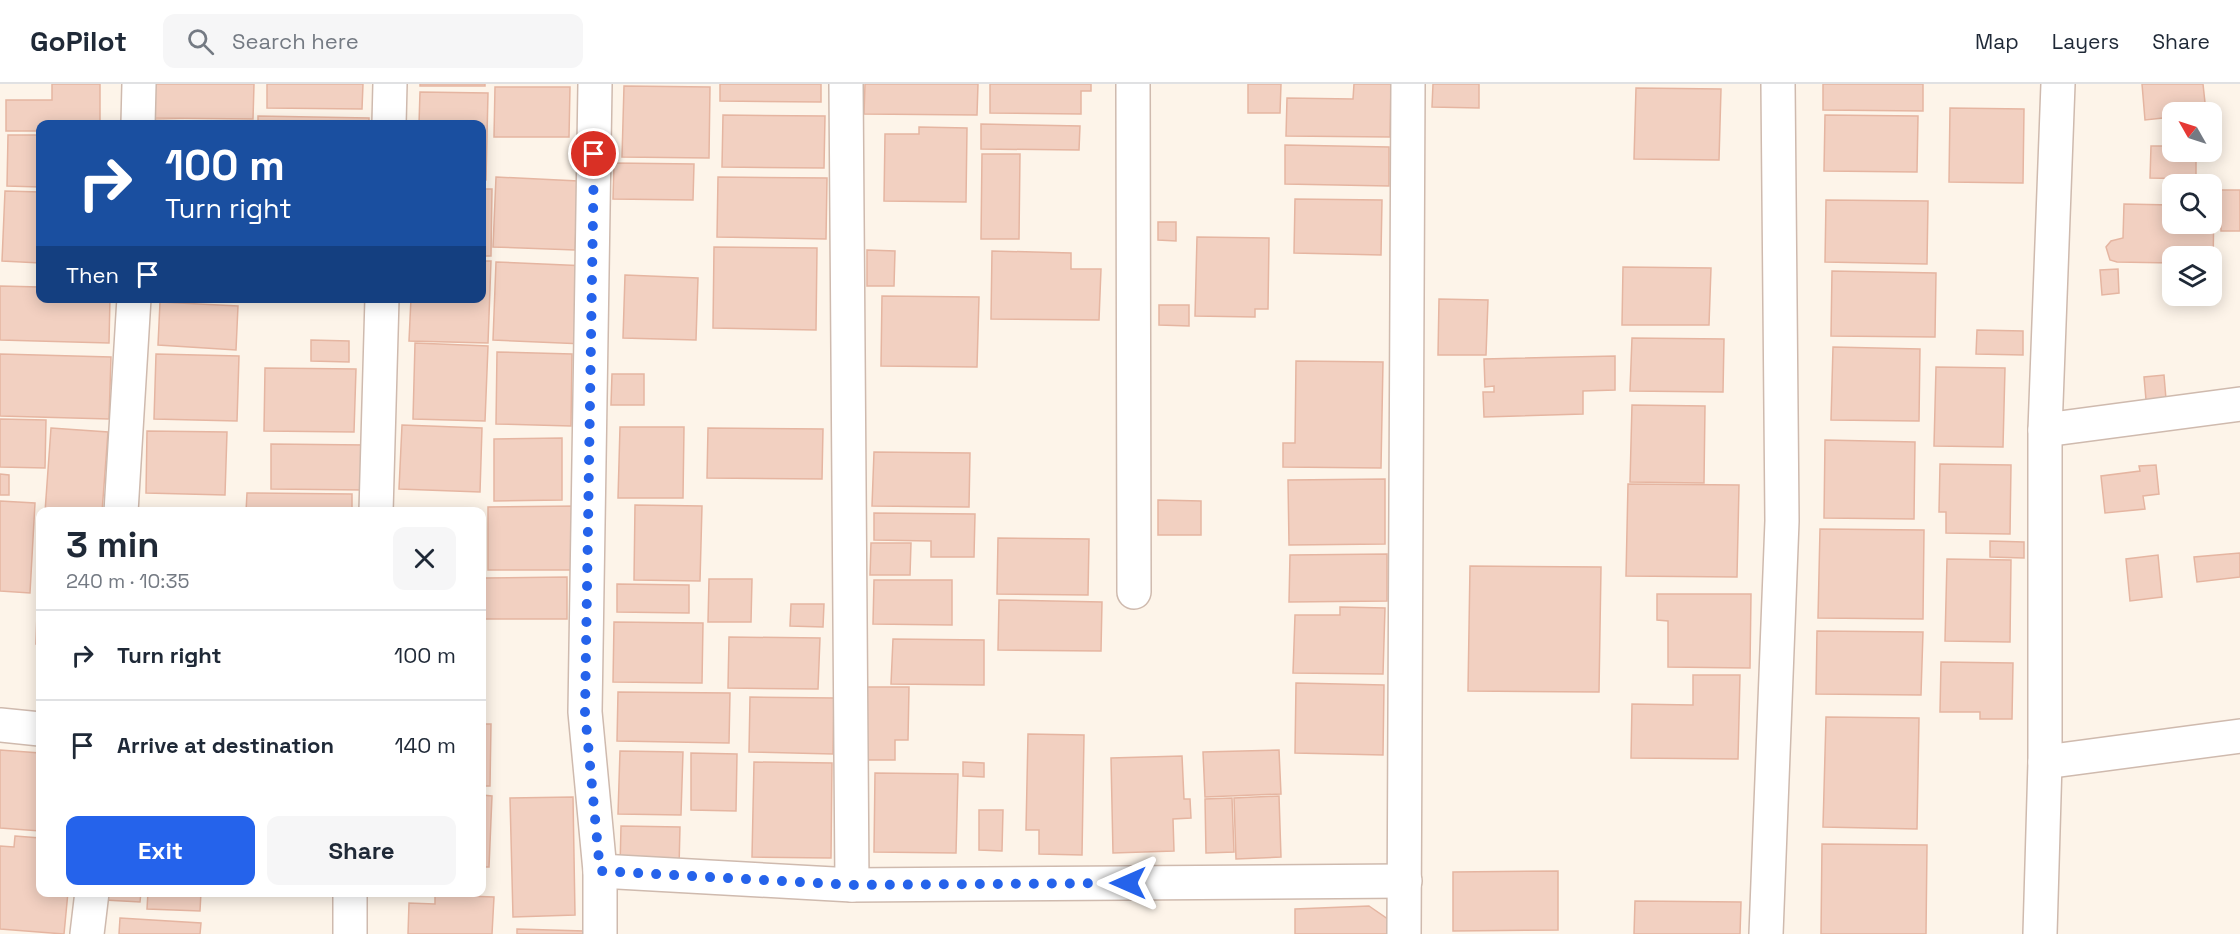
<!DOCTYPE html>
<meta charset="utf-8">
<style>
:root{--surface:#fff;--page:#f6f6f7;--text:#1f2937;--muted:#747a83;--line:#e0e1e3;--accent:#2563eb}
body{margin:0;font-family:"Space Grotesk",sans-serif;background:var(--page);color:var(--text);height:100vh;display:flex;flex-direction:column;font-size:22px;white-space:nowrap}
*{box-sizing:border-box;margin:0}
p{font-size:20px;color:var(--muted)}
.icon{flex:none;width:33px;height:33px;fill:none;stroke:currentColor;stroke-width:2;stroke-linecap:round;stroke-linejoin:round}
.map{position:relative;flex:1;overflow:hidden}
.details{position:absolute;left:36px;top:423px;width:450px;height:390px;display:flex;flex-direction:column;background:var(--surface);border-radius:12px;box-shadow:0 3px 15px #0003}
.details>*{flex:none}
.hud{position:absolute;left:36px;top:36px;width:450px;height:183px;border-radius:12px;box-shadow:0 3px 15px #0003;background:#1a4fa0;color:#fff;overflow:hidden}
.needle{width:39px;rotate:309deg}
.fabs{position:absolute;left:2162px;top:18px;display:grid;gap:12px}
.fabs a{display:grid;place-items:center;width:60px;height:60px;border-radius:12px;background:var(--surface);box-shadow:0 3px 15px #0003;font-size:30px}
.pin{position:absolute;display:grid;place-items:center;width:51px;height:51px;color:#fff;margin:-26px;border:3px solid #fff;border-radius:50%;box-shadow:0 2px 6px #0007}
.me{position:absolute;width:66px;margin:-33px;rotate:270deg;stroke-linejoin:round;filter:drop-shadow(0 0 4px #0008)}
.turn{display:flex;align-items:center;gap:21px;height:126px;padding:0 30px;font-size:27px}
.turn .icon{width:78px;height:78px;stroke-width:2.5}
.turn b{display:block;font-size:42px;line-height:51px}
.then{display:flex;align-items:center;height:57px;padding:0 30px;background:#0003;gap:12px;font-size:22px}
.round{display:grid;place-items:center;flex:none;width:63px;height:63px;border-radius:12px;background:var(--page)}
.head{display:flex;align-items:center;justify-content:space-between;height:102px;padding:0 30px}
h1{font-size:36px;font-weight:600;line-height:45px}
.cta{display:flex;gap:12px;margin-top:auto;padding:12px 30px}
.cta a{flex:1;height:69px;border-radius:12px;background:var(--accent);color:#fff;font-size:24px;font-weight:600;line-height:69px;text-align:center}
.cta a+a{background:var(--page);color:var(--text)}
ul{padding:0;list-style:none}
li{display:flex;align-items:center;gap:18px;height:90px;padding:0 30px;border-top:2px solid var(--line)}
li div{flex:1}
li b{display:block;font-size:22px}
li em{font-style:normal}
header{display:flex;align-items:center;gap:36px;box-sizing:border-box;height:84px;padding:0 30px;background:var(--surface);border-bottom:2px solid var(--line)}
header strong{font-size:28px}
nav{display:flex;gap:33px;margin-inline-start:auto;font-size:21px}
.search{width:420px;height:54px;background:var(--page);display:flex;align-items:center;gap:15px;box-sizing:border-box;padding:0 21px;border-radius:12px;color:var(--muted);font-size:22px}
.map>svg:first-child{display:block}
.building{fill:#f2d0c1;stroke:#e5b5a1;stroke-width:1.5}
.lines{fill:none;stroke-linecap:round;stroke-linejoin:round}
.minor-casing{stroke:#cfbaae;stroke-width:36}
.minor{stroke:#fff;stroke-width:33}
.route{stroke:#2563eb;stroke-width:10;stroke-dasharray:0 18}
</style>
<header>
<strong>GoPilot</strong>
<div class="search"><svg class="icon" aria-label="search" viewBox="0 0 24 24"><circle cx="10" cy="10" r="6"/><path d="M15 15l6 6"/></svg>Search here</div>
<nav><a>Map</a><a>Layers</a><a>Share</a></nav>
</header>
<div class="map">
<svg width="2240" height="850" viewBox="0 0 2240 850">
<rect width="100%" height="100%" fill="#fdf4e9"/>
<!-- building -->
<g class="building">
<polygon points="52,0 100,0 100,40 40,40 40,47 6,47 6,16 52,16"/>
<polygon points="155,0 254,0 253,35 154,34"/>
<polygon points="267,0 363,0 362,25 267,24"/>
<rect x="420" y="0" width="65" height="2"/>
<polygon points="720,0 821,0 821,18 720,17"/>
<polygon points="865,0 978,0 977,31 864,30"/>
<polygon points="990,0 1091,0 1091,7 1081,7 1081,30 990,29"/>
<polygon points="1248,0 1281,0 1280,29 1248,29"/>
<polygon points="1354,0 1391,0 1390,53 1286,52 1287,14 1353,15"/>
<polygon points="1433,0 1479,0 1479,24 1432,23"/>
<polygon points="1823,0 1923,0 1923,27 1823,26"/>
<polygon points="2142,0 2203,0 2206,28 2172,28 2172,33 2145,36"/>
<polygon points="624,2 710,3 709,74 622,73"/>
<polygon points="495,3 570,3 569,53 494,53"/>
<polygon points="1636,4 1721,5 1719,76 1634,75"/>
<polygon points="420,8 488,9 486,96 482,96 482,40 419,40"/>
<polygon points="1950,24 2024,25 2023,99 1949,98"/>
<polygon points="723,31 825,32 824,84 722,83"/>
<polygon points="1825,31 1918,32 1917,88 1824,87"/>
<polygon points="258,32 369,34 369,40 258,40"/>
<polygon points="151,36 242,38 242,40 151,40"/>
<polygon points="981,40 1080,42 1079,66 981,65"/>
<polygon points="919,43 967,44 966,118 884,117 885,50 919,50"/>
<polygon points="8,51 40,51 40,103 7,102"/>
<polygon points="1285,61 1389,63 1389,102 1285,100"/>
<polygon points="2151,62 2172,62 2172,68 2196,68 2196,95 2150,94"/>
<polygon points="982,70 1020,70 1019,155 981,155"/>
<polygon points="614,79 694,80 693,116 613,115"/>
<polygon points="496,93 578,97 575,166 493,163"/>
<polygon points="718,93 827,94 826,155 717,153"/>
<polygon points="482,105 492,105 491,172 482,172"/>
<polygon points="2220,106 2240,106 2240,147 2221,147"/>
<polygon points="5,107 40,108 40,179 2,177"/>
<polygon points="1295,115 1382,116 1381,171 1294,169"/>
<polygon points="1826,116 1928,117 1927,180 1825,178"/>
<polygon points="2124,120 2172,121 2172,140 2211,140 2211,121 2214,121 2213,180 2211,172 2172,172 2172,179 2117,178 2110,176 2106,163 2111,157 2123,154"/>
<polygon points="1158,138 1176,138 1176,157 1158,156"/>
<polygon points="1197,153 1269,154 1268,225 1255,225 1255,233 1195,232"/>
<polygon points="714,163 817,164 816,246 713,244"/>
<polygon points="867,166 895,167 894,202 867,202"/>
<polygon points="992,167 1071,169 1071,185 1101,185 1099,236 991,235"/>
<polygon points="482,177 491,177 488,259 409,257 411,214 482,214"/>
<polygon points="496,178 588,182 584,260 493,256"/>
<polygon points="1623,183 1711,184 1709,241 1622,241"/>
<polygon points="2118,185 2119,209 2102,211 2100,186"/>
<polygon points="1832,187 1936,189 1935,253 1831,252"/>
<polygon points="625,191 698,194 696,256 623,254"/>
<polygon points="0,202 40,203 40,214 110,214 109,259 0,256"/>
<polygon points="882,212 979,213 977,283 881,282"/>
<polygon points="1439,215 1488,216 1486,271 1438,271"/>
<polygon points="160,218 238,222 236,266 158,261"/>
<polygon points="1159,221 1189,221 1189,242 1159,241"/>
<polygon points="1977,246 2023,247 2023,271 1976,270"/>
<polygon points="1632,254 1724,255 1723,308 1630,307"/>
<polygon points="311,256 349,257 349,278 311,277"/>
<polygon points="415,259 488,262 485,337 413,335"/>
<polygon points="1833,263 1920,265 1919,337 1831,336"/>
<polygon points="497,268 572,270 571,342 496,340"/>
<polygon points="0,270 111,273 109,335 0,332"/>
<polygon points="156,270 239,272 237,337 154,335"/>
<polygon points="1615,272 1615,306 1583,307 1583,330 1484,333 1483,308 1494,308 1494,302 1485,303 1484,275"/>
<polygon points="1296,277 1383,278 1381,384 1283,383 1283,359 1295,359"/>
<polygon points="1936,283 2005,284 2003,363 1934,362"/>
<polygon points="265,284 356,285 354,348 264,347"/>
<polygon points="612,290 644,290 644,321 611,321"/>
<polygon points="2164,291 2166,315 2146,316 2144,293"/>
<polygon points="1632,321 1705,322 1704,399 1630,398"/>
<polygon points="0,335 46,336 45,384 0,383"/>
<polygon points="402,341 482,344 480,408 399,405"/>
<polygon points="620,343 684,343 683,414 618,414"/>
<polygon points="51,344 108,348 102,428 45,428"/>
<polygon points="708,344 823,345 822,395 707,394"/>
<polygon points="147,347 227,348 225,411 146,409"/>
<polygon points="562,354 562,416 494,417 494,355"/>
<polygon points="1825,356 1915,358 1914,435 1824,434"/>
<polygon points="271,360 366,361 365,406 271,405"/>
<polygon points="874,368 970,369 969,423 872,422"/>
<polygon points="1940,380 2011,381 2010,450 1946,449 1946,428 1939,428"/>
<polygon points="2156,381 2159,410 2143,412 2145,425 2105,429 2101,392 2140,387 2139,382"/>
<polygon points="0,390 9,391 9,411 0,411"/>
<polygon points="1385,395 1385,460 1289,461 1288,396"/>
<polygon points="1628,400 1739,401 1737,493 1626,492"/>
<polygon points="247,409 352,410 352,428 246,428"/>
<polygon points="1158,416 1201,417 1201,451 1158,451"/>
<polygon points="0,417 35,419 30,509 0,507"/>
<polygon points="635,421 702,422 700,497 634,496"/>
<polygon points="577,422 577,486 488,486 488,423"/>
<polygon points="874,429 975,430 974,473 931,473 931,457 874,456"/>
<polygon points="1820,445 1924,446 1923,535 1818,534"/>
<polygon points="998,454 1089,455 1088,511 997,510"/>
<polygon points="1990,457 2024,458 2024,474 1990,473"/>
<polygon points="871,459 911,459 910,491 870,491"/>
<polygon points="2240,469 2240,493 2197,498 2194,473"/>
<polygon points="1387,470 1387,517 1289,518 1290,471"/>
<polygon points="2158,471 2162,513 2130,517 2126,475"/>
<polygon points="1947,475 2011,476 2010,558 1945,557"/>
<polygon points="1470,482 1601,483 1599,608 1468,607"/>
<polygon points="567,493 567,535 485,535 485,494"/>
<polygon points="709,495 752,495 751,538 708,538"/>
<polygon points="874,496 952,496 952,541 873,540"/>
<polygon points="38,499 40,499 40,560 36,560"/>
<polygon points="617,500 689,501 689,529 617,528"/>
<polygon points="1657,510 1751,510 1750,584 1668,583 1668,537 1657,536"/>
<polygon points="999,516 1102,518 1101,567 998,566"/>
<polygon points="791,520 824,520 823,543 790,542"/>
<polygon points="1340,523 1385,524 1383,590 1293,589 1295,531 1340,531"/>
<polygon points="614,538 703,539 702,599 613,598"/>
<polygon points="1817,547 1923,548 1921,611 1816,610"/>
<polygon points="729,553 820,554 818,605 728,604"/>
<polygon points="893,555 984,556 984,601 891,600"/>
<polygon points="1941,578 2013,579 2012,635 1980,635 1980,628 1940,628"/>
<polygon points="1693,591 1740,591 1738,675 1631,674 1632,620 1693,621"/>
<polygon points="1296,599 1384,601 1383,671 1295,669"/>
<polygon points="866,603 909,603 908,656 895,656 895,676 865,676"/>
<polygon points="618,608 730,609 729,659 617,657"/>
<polygon points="750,613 834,614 833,670 749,668"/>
<polygon points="1826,633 1919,634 1917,745 1823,743"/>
<polygon points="482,640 491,640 490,702 482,702"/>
<polygon points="1028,650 1084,651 1082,771 1039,770 1039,746 1026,746"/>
<polygon points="0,666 40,669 40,747 0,744"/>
<polygon points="1279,666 1281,710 1205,713 1203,668"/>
<polygon points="620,667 683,668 681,731 618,730"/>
<polygon points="691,669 737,670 736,727 691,726"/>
<polygon points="1182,672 1184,715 1190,715 1191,734 1173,735 1174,767 1113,769 1111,674"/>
<polygon points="754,678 832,679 831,774 752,773"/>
<polygon points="963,678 984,679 984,693 963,692"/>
<polygon points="875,689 958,690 956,769 874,768"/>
<polygon points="482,711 492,712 489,783 482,783"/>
<polygon points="1279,712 1281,773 1236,775 1234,714"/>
<polygon points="573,713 575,831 513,833 510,714"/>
<polygon points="1232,714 1234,768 1206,769 1205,715"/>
<polygon points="979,726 1003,726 1002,767 979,766"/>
<polygon points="621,742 680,743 679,784 620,784"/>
<polygon points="15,752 40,754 40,808 68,808 64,850 0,845 0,762 14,763"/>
<polygon points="1822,760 1927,761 1926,850 1821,850"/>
<polygon points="1558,787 1558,846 1453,847 1453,788"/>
<polygon points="106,808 141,808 140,818 105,816"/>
<polygon points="148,808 201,808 200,827 147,825"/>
<polygon points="435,811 494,813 492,850 408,850 409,819 435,820"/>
<polygon points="1635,817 1741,818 1740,850 1634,850"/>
<polygon points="1369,822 1392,838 1392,850 1295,850 1295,825"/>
<polygon points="120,834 201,839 200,850 119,850"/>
<polygon points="517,845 584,847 583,850 517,850"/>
</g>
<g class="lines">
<!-- minor casing -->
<g class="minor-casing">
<g id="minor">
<polyline points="595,0 585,628 600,787 600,850"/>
<polyline points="846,0 852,801"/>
<polyline points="1133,0 1134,508"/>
<polyline points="138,40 139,0"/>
<polyline points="389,40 390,0"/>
<polyline points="2045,346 2240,320"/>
<polyline points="121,428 134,214"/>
<polyline points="376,428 382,214"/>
<polyline points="0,641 40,645"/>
<polyline points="2045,678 2240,652"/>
<polyline points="600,787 852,801 1405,797"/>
<polyline points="87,850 92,808"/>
<polyline points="350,850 350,808"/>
<polyline points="1404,850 1408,0"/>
<polyline points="1766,850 1782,437 1778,0"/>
<polyline points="2040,850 2045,678 2045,346 2058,0"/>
</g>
</g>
<!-- minor -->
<use href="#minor" class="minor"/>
</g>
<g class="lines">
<!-- route -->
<polyline class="route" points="594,70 585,628 600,787 852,801 1128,799"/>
</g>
</svg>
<div class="fabs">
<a><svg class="needle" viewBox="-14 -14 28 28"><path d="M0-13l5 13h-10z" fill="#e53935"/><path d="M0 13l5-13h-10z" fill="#747a83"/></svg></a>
<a><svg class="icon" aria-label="search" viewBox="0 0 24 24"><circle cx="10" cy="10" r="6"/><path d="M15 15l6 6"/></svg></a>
<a><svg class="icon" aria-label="layers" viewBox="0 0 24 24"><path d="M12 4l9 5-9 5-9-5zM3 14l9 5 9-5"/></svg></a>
</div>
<div class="pin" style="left:594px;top:70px;background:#d93025"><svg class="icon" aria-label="arrive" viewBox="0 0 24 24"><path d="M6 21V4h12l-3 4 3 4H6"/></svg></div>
<svg class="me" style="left:1128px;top:799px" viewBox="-20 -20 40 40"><path d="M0-17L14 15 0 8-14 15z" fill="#2563eb" stroke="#fff" stroke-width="4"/></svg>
<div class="hud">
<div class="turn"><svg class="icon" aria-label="right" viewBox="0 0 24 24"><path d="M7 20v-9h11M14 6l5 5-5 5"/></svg><div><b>100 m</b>Turn right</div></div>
<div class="then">Then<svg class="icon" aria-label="arrive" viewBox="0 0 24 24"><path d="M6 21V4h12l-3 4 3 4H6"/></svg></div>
</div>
<section class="details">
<div class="head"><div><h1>3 min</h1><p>240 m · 10:35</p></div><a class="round"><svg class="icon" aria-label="close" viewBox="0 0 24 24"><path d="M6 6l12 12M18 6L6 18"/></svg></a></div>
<ul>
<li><svg class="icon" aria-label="right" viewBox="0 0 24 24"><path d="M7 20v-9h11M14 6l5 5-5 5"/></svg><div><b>Turn right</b></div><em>100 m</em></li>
<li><svg class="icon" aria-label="arrive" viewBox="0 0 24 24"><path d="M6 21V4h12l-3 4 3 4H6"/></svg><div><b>Arrive at destination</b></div><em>140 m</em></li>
</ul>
<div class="cta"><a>Exit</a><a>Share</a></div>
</section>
</div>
